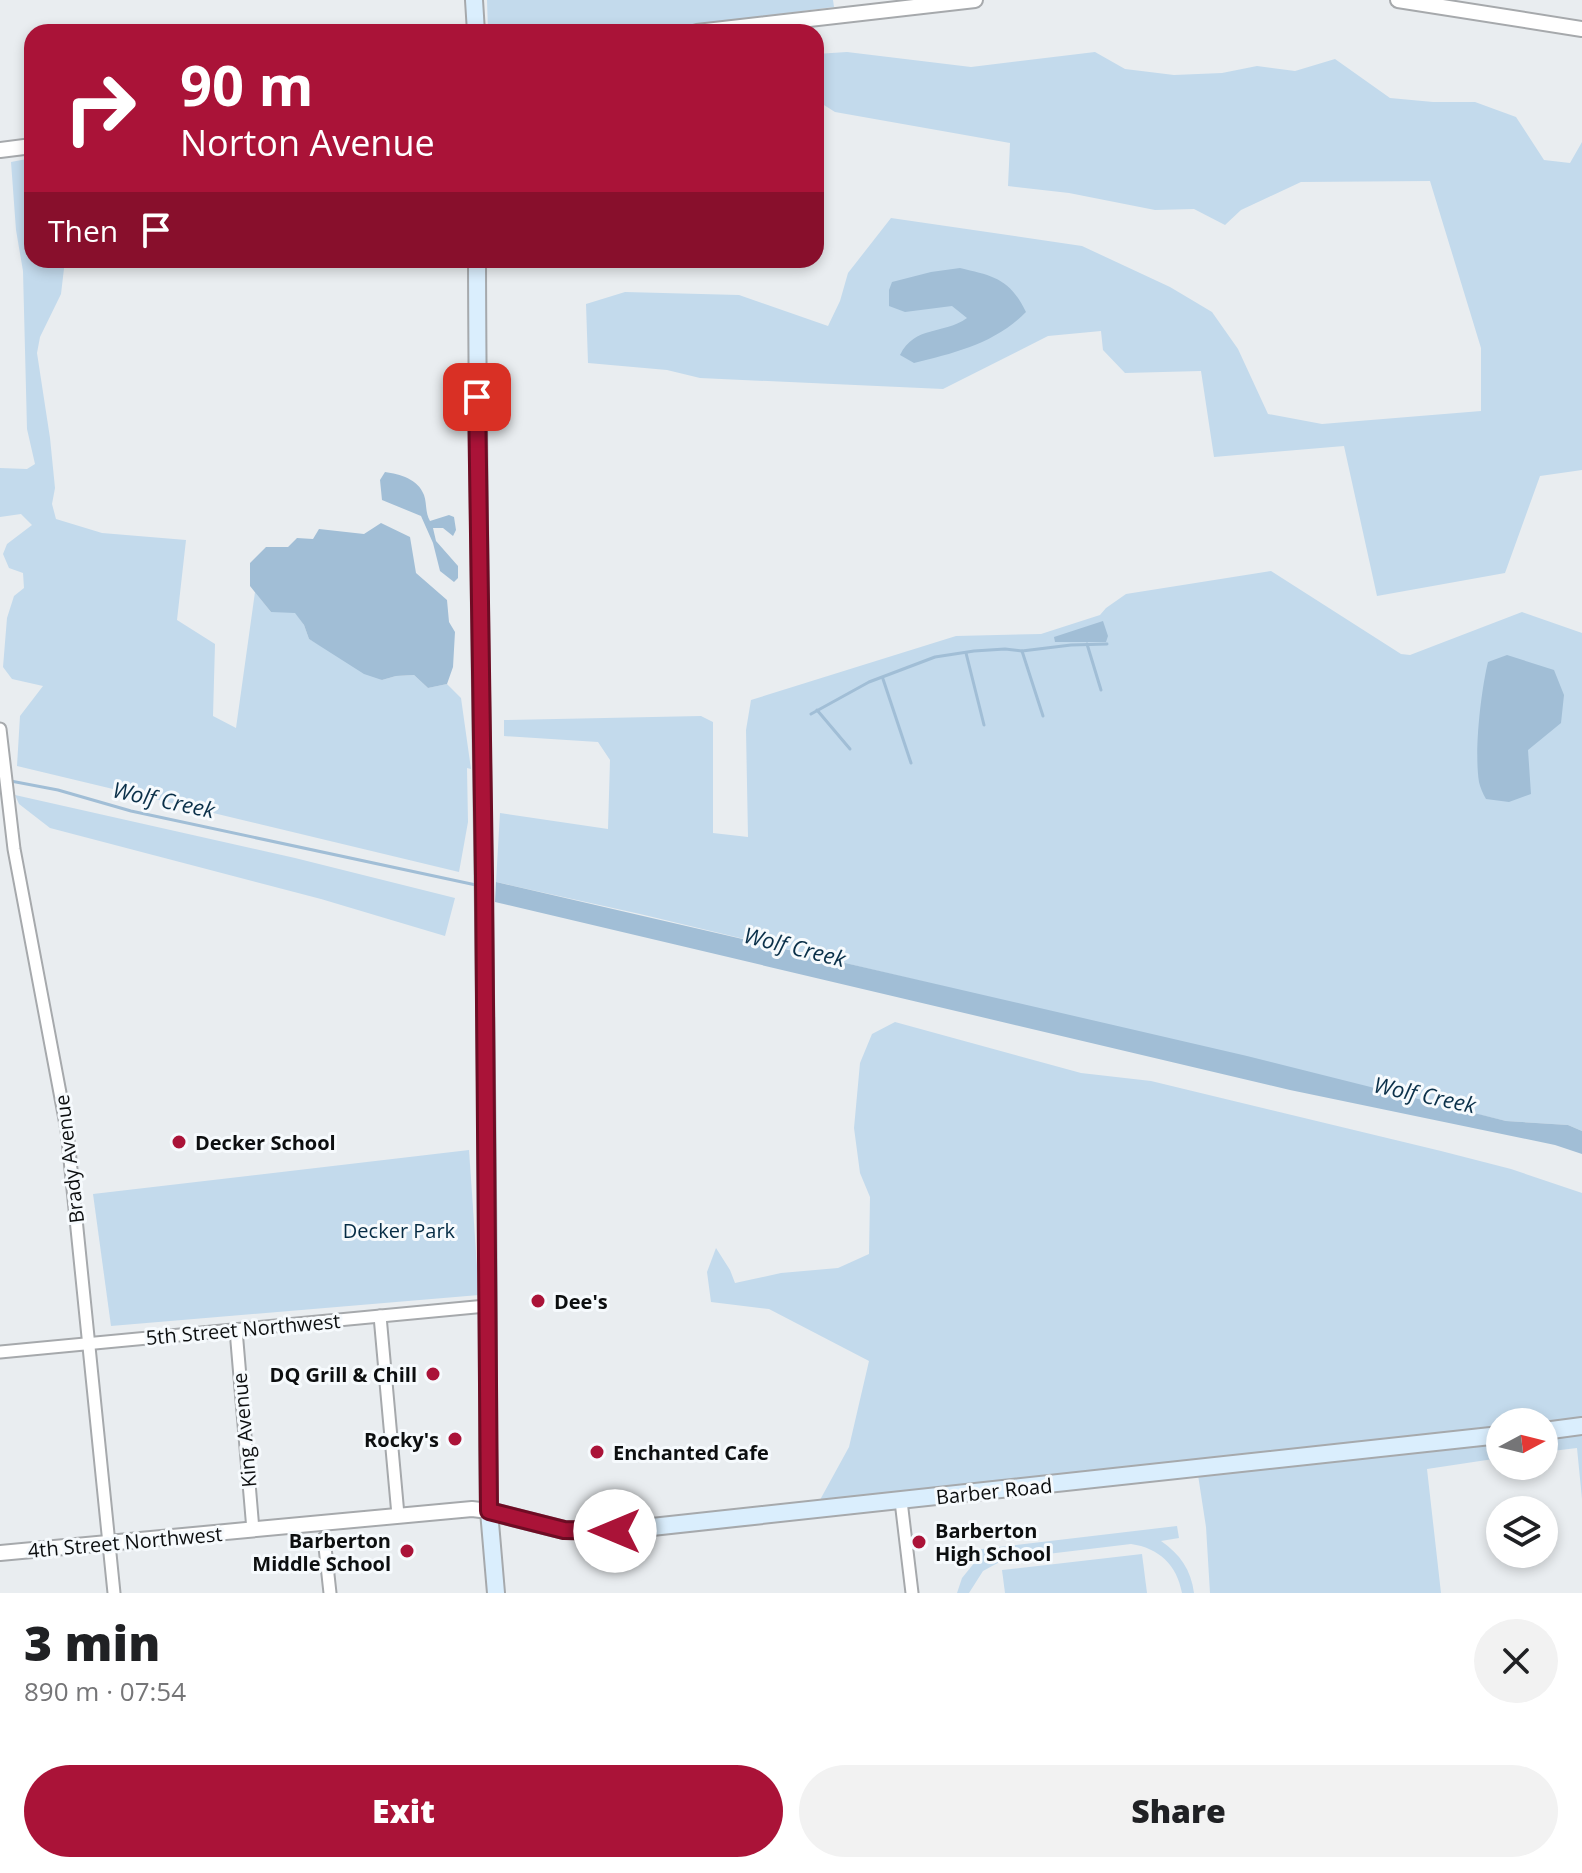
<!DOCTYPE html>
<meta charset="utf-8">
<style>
:root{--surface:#fff;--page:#f2f2f2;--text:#202124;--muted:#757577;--accent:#aa1338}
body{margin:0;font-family:"Open Sans",sans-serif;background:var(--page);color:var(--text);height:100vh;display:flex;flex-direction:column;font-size:30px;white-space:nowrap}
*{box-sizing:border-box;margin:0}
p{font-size:26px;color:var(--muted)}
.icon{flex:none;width:44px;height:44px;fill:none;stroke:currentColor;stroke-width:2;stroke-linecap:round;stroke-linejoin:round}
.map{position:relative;height:1593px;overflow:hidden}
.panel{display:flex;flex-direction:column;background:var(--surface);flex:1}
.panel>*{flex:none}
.hud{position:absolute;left:24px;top:24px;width:800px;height:244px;border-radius:24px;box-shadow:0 4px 12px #0003;background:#aa1338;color:#fff;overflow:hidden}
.needle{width:52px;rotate:83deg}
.tools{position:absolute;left:1486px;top:1408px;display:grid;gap:16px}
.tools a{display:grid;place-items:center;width:72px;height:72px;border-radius:50%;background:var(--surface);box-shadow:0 4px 12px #0003;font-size:40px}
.pin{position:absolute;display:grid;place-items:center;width:68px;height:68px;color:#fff;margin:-34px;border-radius:16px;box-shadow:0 4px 12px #0006}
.me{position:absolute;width:88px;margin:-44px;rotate:270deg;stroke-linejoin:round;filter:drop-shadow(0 0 6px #0008)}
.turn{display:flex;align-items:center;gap:28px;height:168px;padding:0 24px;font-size:36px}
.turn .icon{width:104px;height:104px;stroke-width:2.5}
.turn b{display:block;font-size:56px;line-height:68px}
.then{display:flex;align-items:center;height:76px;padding:0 24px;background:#0003;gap:16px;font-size:30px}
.round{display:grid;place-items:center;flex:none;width:84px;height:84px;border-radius:42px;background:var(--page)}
.head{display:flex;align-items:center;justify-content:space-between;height:136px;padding:0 24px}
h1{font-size:48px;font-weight:800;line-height:60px}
.cta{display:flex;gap:16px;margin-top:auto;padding:16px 24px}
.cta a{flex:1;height:92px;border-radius:48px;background:var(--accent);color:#fff;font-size:32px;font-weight:800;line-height:92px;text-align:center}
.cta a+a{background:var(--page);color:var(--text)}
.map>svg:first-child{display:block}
.green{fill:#c3daec}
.water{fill:#a1bed6}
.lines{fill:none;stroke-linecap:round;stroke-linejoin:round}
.stream{stroke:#a1bed6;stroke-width:3}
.minor-casing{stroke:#a6a9ac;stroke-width:15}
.tertiary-casing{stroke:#a6a9ac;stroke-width:18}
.secondary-casing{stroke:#a6a9ac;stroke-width:20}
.minor{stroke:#fff;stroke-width:11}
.tertiary{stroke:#fff;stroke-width:14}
.secondary{stroke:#daeefd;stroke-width:16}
.route-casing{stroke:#6e0c24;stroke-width:20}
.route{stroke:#aa1338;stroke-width:14}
.poi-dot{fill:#aa1338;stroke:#f6fafd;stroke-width:3}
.labels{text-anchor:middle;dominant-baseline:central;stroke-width:6;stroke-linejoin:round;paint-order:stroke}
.poi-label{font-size:20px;font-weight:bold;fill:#0d0f10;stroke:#f6fafd;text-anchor:start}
.street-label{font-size:20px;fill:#0d0f10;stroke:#f6fafd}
.park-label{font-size:20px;fill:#062c45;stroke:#f6fafd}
.water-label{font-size:22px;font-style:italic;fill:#0a3049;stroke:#f6fafd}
</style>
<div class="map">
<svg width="1582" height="1593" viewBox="0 0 1582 1593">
<rect width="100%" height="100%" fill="#e9edf0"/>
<!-- green -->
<g class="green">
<polygon points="487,0 833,0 834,7 637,32 488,32"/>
<polygon points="847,52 971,67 1095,52 1125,69 1174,75 1222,73 1257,66 1295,71 1335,59 1390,98 1433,102 1475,102 1516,117 1544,160 1570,163 1582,142 1582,470 1540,476 1505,573 1377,596 1344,446 1214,457 1201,371 1125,373 1103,350 1101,331 1048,336 943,389 700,378 667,370 588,363 586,304 625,292 739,295 828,326 840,301 848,273 891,218 1082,246 1170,287 1212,312 1238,349 1268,414 1322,424 1481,411 1481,348 1430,181 1301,182 1241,210 1225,225 1194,209 1155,210 1069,193 1008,186 1010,143 835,112 816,100 816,54"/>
<polygon points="32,158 32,260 65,260 61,294 40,337 37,353 50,438 55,488 52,504 56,519 102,533 186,540 177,620 215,644 213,716 236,728 255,592 271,612 295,612 304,625 309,639 382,680 396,676 414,675 428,688 447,684 461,698 471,769 467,768 468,822 459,872 17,766 20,716 43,686 12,679 3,667 7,618 14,596 24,588 23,573 9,568 3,554 7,544 32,525 21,514 0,517 0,468 27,469 35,464 27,429 23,271 16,230 11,162"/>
<polygon points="1271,571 1401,654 1410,655 1522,612 1582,633 1582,1131 1568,1125 1506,1121 640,914 496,882 500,813 608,829 610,760 598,742 504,736 504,720 701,716 713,722 713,833 748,837 746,730 751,700 956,636 1041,634 1100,615 1106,608 1126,594"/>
<polygon points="15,795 295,858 455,898 445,936 321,899 50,828 19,804"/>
<polygon points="895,1022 1081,1073 1151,1081 1441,1151 1511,1169 1582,1193 1582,1499 1577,1448 1544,1452 1544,1422 1500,1422 1500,1458 1427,1469 1441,1593 1210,1593 1206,1527 1198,1475 815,1509 849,1447 869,1361 769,1309 711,1302 707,1272 716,1248 730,1270 735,1283 781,1273 838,1268 869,1254 870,1197 860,1173 854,1128 860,1063 872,1034"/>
<polygon points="469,1150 479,1295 111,1326 93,1194"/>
<path d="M1177 1526 1179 1538 1161 1541C1180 1554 1191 1570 1194 1593H1182C1177 1565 1159 1548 1131 1544L1005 1559 983 1571 969 1593H957L962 1578 975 1562 959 1564 957 1552Z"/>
<polygon points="1142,1554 1147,1593 1005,1593 1002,1570"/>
</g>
<!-- water -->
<g class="water">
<path d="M960 268C994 276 1010 279 1026 312 996 343 955 353 914 363L900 355C915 325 943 335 967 318L952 306 905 312 889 306V290L892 282 931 272Z"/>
<path d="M385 472C400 474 418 479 424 495 427 504 425 512 430 521L449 515 454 517 456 530 453 536 443 528H433L436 541 458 566V578L454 582 440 571 433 543 421 516 382 500 380 480Z"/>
<polygon points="381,523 410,537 416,573 447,600 449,622 455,632 453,667 447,684 428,688 414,675 396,676 382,680 364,674 309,639 304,625 295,613 271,612 250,586 250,563 266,547 288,547 297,538 313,539 319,529 364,534"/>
<polygon points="1103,621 1108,636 1106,642 1055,642 1054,637"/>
<path d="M1507 655 1554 670 1564 695 1561 723 1528 750 1531 794 1509 802 1486 799C1483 794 1480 787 1479 782 1474 751 1481 691 1488 662Z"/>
<polygon points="496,882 1247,1056 1506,1121 1568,1125 1582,1131 1582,1154 1555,1145 1290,1090 495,902"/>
</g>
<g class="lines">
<!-- stream -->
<g class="stream">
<polyline points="1087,644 1101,690"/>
<polyline points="1022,651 1043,716"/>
<polyline points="966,653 984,725"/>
<polyline points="883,679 911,763"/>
<polyline points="817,710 850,749"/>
<polyline points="811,714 869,682 935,657 974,651 1005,649 1022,651 1071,645 1107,644"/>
<polyline points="0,779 58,790 131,811 476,885"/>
</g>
<!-- minor casing -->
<g class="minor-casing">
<g id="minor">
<polyline points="0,729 14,849 67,1130 114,1593"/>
<polyline points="380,1316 398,1515"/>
<polyline points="236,1330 253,1530"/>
<polyline points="0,1352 486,1306"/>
<polyline points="901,1501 912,1593"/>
<polyline points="324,1538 330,1593"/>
</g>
</g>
<!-- tertiary casing -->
<g class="tertiary-casing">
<g id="tertiary">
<polyline points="1398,0 1582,29"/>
<polyline points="697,32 975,0"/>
<polyline points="0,150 32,146"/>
<polyline points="0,1553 472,1509 489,1511"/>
</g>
</g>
<!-- secondary casing -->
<g class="secondary-casing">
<g id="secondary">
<polyline points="474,0 476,32"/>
<path d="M477 260C478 655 489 1051 488 1446L489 1511 496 1593"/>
<polyline points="1544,1431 1582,1426"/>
<polyline points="489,1511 564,1530 615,1531 1500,1435"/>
</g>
</g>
<!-- minor -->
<use href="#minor" class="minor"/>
<!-- tertiary -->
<use href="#tertiary" class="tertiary"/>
<!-- secondary -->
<use href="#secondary" class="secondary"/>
</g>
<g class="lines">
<!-- route casing -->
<g class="route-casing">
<polyline id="route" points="477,397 484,876 489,1511 564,1530 615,1531"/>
</g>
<!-- route -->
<use href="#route" class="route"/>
</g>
<!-- markers -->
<g class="poi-dot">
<circle cx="179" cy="1142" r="8"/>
<circle cx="538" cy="1301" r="8"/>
<circle cx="433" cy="1374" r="8"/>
<circle cx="455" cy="1439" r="8"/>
<circle cx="597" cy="1452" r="8"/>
<circle cx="919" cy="1542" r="8"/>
<circle cx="407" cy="1551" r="8"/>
</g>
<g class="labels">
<!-- poi labels -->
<g class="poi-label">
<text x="195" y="1142">Decker School</text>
<text x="554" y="1301">Dee's</text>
<text x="417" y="1374" text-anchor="end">DQ Grill &amp; Chill</text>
<text x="439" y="1439" text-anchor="end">Rocky's</text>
<text x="613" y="1452">Enchanted Cafe</text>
<text x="935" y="1530">Barberton<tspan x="935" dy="23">High School</tspan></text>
<text x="391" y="1540" text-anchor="end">Barberton<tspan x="391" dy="23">Middle School</tspan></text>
</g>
<!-- street labels -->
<g class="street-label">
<text transform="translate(69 1159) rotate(-97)">Brady Avenue</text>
<text transform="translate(243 1329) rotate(-5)">5th Street Northwest</text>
<text transform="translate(244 1430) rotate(-95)">King Avenue</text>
<text transform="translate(994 1491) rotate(-6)">Barber Road</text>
<text transform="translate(125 1542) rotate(-5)">4th Street Northwest</text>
</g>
<!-- park labels -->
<g class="park-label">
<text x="399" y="1230">Decker Park</text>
</g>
<!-- water labels -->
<g class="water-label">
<text transform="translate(164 799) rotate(12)">Wolf Creek</text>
<text transform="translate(795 946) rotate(14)">Wolf Creek</text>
<text transform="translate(1425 1094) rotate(12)">Wolf Creek</text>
</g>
</g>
</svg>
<div class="tools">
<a><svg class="needle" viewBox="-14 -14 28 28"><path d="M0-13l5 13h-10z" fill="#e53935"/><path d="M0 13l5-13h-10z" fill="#757577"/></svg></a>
<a><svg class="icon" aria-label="layers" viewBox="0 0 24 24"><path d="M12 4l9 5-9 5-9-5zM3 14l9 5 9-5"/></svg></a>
</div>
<div class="pin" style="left:477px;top:397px;background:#d93025"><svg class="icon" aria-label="arrive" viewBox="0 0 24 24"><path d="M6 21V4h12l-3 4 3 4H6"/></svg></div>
<svg class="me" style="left:615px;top:1531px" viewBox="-20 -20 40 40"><circle r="19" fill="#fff"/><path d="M0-13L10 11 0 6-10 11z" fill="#aa1338"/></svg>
<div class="hud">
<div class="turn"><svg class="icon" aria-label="right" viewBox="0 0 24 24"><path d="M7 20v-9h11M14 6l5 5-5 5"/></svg><div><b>90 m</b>Norton Avenue</div></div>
<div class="then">Then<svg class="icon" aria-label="arrive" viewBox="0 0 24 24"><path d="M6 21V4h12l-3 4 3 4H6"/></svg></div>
</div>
</div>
<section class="panel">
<div class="head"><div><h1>3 min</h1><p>890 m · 07:54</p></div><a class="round"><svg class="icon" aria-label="close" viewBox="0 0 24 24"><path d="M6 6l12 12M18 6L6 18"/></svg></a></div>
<div class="cta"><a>Exit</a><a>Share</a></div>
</section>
